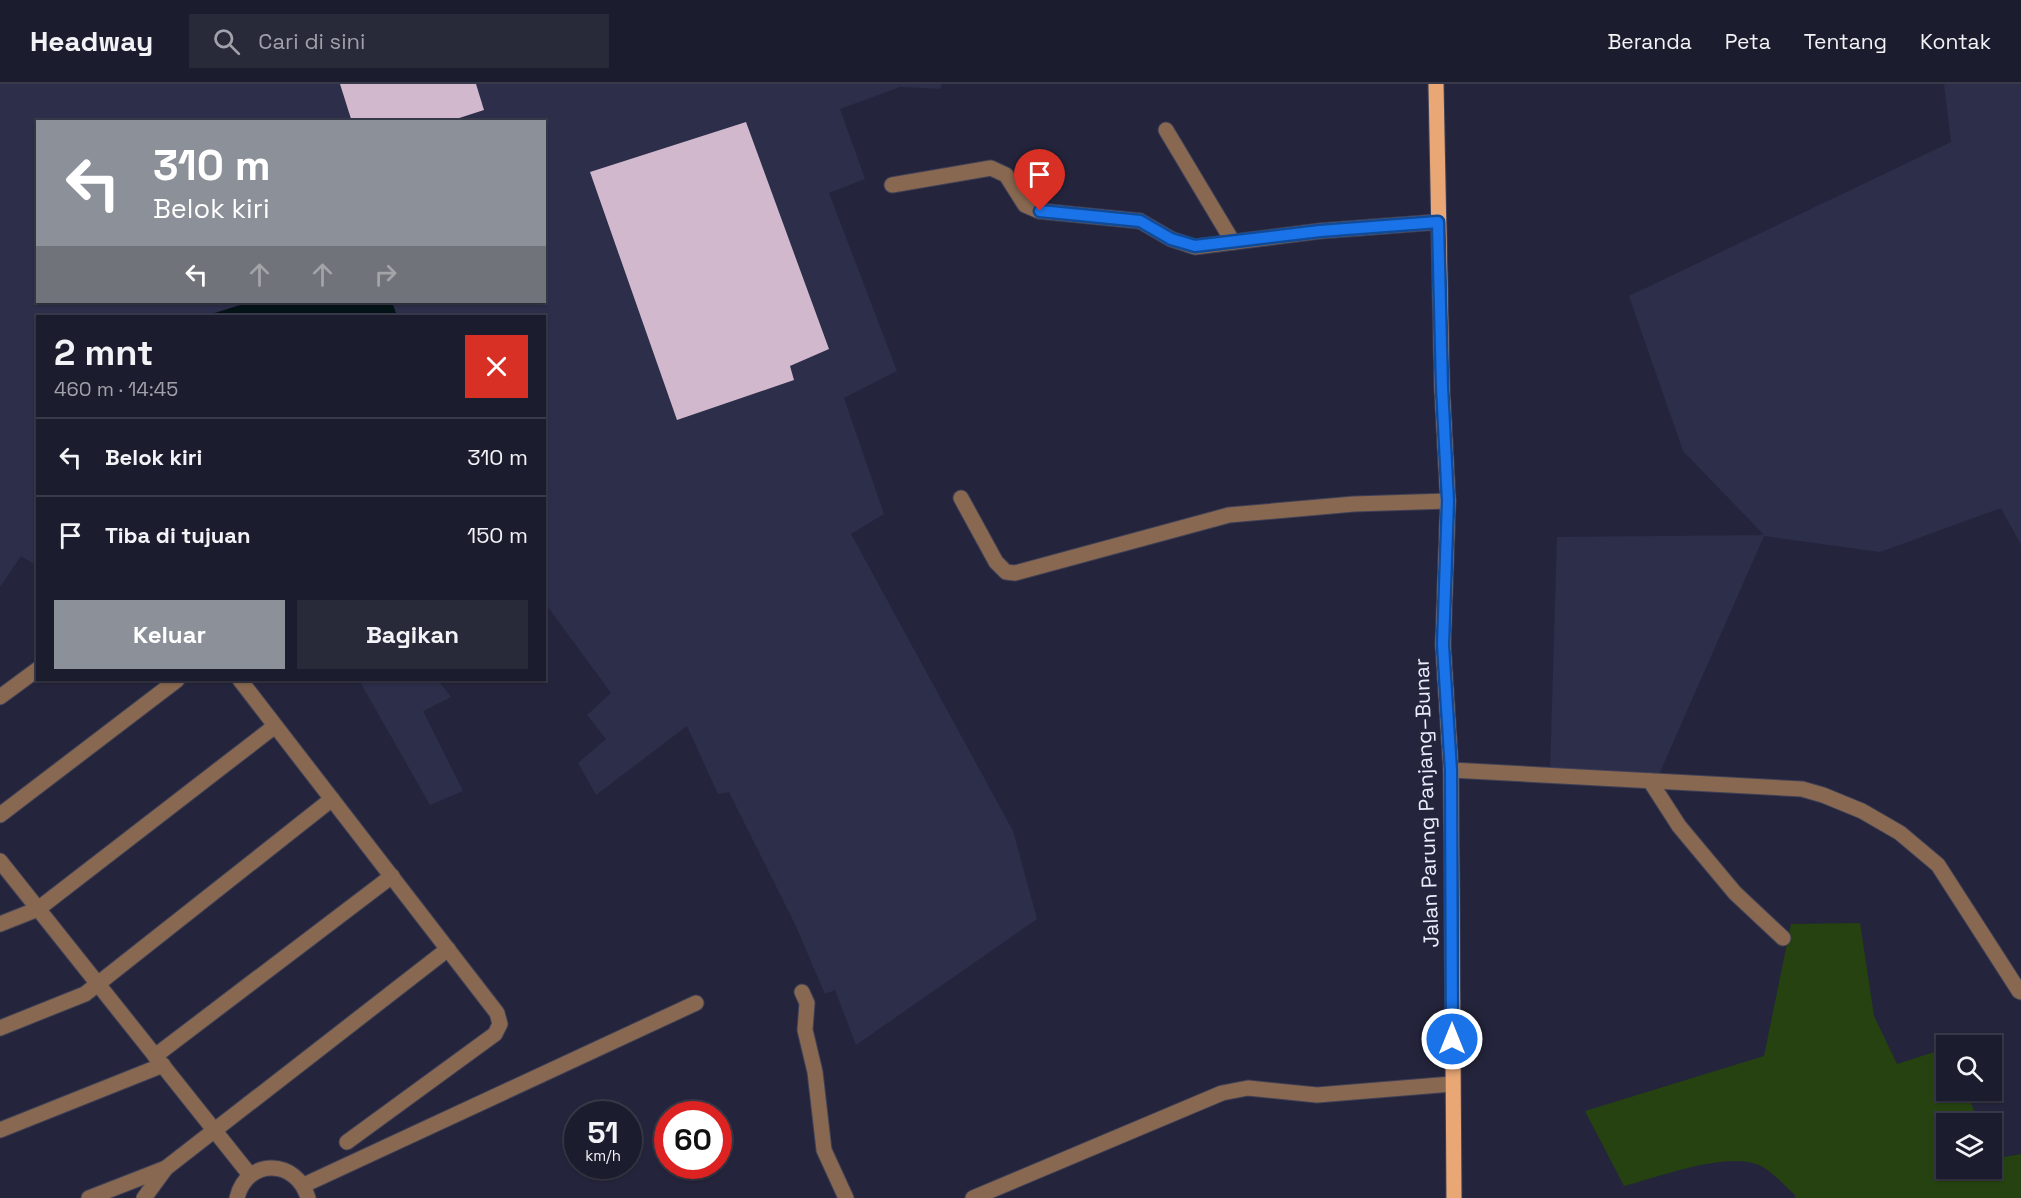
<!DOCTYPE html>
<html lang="id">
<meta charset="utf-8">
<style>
:root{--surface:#1b1c2d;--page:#282939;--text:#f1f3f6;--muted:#a0a1aa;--line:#393a49;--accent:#8c9099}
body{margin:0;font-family:"Space Grotesk",sans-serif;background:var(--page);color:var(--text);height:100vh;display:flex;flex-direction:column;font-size:22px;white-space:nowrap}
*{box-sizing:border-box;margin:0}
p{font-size:20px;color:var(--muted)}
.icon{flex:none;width:33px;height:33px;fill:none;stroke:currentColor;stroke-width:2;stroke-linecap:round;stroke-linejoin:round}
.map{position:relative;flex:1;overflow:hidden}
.side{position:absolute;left:36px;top:231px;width:510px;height:366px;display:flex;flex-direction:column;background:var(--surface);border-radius:0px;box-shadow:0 2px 4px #0004,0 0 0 2px var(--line)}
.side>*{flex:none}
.banner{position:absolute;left:36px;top:36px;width:510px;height:183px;border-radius:0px;box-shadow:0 2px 4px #0004,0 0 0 2px var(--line);background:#8c9099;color:#fff;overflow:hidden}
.buttons{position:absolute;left:1936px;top:951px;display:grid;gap:12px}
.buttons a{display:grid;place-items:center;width:66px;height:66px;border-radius:0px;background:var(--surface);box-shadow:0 2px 4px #0004,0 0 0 2px var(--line);font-size:30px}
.speed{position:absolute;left:564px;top:1017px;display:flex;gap:12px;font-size:30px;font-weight:700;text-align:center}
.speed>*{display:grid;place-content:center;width:78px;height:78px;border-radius:50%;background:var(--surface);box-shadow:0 2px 4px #0004,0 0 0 2px var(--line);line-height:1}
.speed small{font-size:15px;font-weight:400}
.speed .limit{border:9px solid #d22;background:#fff;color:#111}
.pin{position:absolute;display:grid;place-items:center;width:51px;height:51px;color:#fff;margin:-62px -26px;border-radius:50% 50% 50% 0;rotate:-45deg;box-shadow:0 0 6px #0007}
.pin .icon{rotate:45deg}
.me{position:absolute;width:66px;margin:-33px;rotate:0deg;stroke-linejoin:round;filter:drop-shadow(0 0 4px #0008)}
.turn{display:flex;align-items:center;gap:21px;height:126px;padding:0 18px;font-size:27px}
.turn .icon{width:78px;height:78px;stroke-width:2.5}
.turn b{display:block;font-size:42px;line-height:51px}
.lanes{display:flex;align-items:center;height:57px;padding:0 18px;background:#0003;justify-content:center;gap:30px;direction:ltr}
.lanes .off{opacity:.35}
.round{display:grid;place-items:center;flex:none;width:63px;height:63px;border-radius:0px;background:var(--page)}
.overview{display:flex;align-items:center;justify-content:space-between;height:102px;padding:0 18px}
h1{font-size:36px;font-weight:700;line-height:45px}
.action{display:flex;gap:12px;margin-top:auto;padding:12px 18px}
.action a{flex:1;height:69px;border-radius:0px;background:var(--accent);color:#fff;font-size:24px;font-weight:700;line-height:69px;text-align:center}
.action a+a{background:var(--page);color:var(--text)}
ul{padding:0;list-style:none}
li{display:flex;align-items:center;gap:18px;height:78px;padding:0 18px;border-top:2px solid var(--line)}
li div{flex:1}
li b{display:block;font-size:22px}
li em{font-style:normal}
header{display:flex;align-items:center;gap:36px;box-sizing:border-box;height:84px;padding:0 30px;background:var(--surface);border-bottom:2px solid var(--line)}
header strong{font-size:28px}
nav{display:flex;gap:33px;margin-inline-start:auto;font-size:21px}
.search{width:420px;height:54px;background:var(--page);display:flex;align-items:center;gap:15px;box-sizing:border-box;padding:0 21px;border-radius:0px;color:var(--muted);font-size:22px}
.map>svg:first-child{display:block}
.built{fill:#2c2e4a;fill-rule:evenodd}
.green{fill:#254210}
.water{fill:#041416}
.building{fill:#d1b8cd}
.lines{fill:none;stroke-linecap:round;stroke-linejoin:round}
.minor-casing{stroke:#404157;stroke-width:17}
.major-casing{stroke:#404157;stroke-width:17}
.minor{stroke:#886850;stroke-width:15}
.major{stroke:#e9a775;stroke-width:15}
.route-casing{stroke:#114b97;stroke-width:15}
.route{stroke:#1a73e8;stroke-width:10}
.labels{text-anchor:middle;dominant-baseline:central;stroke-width:6;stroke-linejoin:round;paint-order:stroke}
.street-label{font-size:21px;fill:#eaecfb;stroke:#24253c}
</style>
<header>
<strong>Headway</strong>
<div class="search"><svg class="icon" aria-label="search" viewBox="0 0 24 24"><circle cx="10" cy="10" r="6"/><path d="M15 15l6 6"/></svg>Cari di sini</div>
<nav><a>Beranda</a><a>Peta</a><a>Tentang</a><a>Kontak</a></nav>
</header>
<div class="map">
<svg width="2021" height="1114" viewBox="0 0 2021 1114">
<rect width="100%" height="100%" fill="#24253c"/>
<!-- built -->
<g class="built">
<path d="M0 0H942L940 5 900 3 840 25 865 95 829 109 897 287 844 314 884 430 851 450 1013 747 1037 835 856 961 835 906 825 910 794 838 729 708 718 710 687 642 596 711 578 679 606 655 587 631 611 609 545 519 544 232H38L37 482 21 472 0 503ZM38 38H544V218H38Z"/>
<polygon points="1944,0 2021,0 2021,461 2001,424 1880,468 1764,452 1657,695 1550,687 1557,453 1764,451 1683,367 1629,212 1951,58"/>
<polygon points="359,596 438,596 451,613 423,627 463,707 430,721"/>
</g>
<!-- green -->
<path class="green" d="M1860 839 1874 932 1897 980 1947 964V1006L1966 1007 1979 1039 1947 1040V1084H1992V1071L1994 1075 2021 1070V1114H1795V1111C1784 1101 1772 1087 1759 1081 1726 1067 1659 1093 1624 1102L1585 1027 1764 972 1791 840Z"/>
<!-- water -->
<polygon class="water" points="250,218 392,218 397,232 205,232"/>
<!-- building -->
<g class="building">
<polygon points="340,0 476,0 484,26 447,38 352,38"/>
<polygon points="746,38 829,265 790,282 794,296 677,336 590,88"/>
</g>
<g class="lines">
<!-- minor casing -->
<g class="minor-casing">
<g id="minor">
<polyline points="1166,46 1233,158"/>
<polyline points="892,101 991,84 1006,91 1025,121 1039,127 1140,137 1171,155 1195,163 1320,147 1438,138"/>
<polyline points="961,414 996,478 1006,488 1015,489 1229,431 1354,420 1448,417"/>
<polyline points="240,596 497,929 500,940 495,950 347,1058"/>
<polyline points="0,613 38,585"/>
<polyline points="1451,686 1802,705 1823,711 1862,727 1900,749 1938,781 2019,907 2021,908"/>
<polyline points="1650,697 1679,742 1735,809 1783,854"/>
<polyline points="0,731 177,596"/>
<polyline points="0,777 250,1091"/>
<polyline points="0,840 38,825 275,642"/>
<polyline points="802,908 807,919 805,946 815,988 824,1066 846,1114"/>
<polyline points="0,944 85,910 332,715"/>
<polyline points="155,972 392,792"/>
<polyline points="0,1046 163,981"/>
<polyline points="304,1101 696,919"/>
<polyline points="89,1114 166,1084 448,865"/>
<polyline points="144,1114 166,1084"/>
<path d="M237 1114C247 1073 297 1075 308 1114"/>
<polyline points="973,1114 1222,1009 1248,1004 1317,1011 1452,1000"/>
</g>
</g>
<!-- major casing -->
<g class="major-casing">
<polyline id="major" points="1436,0 1442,303 1448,417 1443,561 1451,686 1454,1114"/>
</g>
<!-- minor -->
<use href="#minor" class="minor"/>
<!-- major -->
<use href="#major" class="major"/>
</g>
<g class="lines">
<!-- route casing -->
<g class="route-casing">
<polyline id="route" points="1040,127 1140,137 1171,155 1195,162 1320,147 1438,138 1442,303 1448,417 1443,561 1451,686 1452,955"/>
</g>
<!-- route -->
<use href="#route" class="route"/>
</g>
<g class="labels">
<!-- street labels -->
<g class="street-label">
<text transform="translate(1426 719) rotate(-92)">Jalan Parung Panjang–Bunar</text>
</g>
</g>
</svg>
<div class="buttons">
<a><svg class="icon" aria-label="search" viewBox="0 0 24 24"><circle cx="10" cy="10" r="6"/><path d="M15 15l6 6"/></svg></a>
<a><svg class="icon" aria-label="layers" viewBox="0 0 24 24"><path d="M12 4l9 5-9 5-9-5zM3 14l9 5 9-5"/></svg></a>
</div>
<div class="speed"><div>51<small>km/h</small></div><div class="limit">60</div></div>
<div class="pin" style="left:1040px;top:127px;background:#d93025"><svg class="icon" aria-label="arrive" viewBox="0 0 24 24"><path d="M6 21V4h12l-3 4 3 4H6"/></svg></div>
<svg class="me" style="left:1452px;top:955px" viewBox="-20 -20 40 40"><circle r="17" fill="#1a73e8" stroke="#fff" stroke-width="3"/><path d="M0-11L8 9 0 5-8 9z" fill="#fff"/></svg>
<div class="banner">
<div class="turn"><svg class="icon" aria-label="left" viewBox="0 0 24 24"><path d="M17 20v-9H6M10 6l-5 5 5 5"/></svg><div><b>310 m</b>Belok kiri</div></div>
<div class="lanes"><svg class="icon" aria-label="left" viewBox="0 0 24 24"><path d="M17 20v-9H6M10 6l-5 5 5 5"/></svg><svg class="icon off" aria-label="ahead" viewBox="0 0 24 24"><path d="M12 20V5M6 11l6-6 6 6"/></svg><svg class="icon off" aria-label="ahead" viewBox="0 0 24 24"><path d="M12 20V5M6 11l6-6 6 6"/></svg><svg class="icon off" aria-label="right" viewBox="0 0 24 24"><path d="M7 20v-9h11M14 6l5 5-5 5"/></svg></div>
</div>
<section class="side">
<div class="overview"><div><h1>2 mnt</h1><p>460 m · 14:45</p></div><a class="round" style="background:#d93025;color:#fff"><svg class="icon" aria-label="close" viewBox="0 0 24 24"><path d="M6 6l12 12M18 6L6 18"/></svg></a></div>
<ul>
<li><svg class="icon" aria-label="left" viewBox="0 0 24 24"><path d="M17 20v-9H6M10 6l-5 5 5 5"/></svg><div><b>Belok kiri</b></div><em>310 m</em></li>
<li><svg class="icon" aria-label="arrive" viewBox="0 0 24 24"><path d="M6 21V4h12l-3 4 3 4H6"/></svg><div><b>Tiba di tujuan</b></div><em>150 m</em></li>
</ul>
<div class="action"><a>Keluar</a><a>Bagikan</a></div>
</section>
</div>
